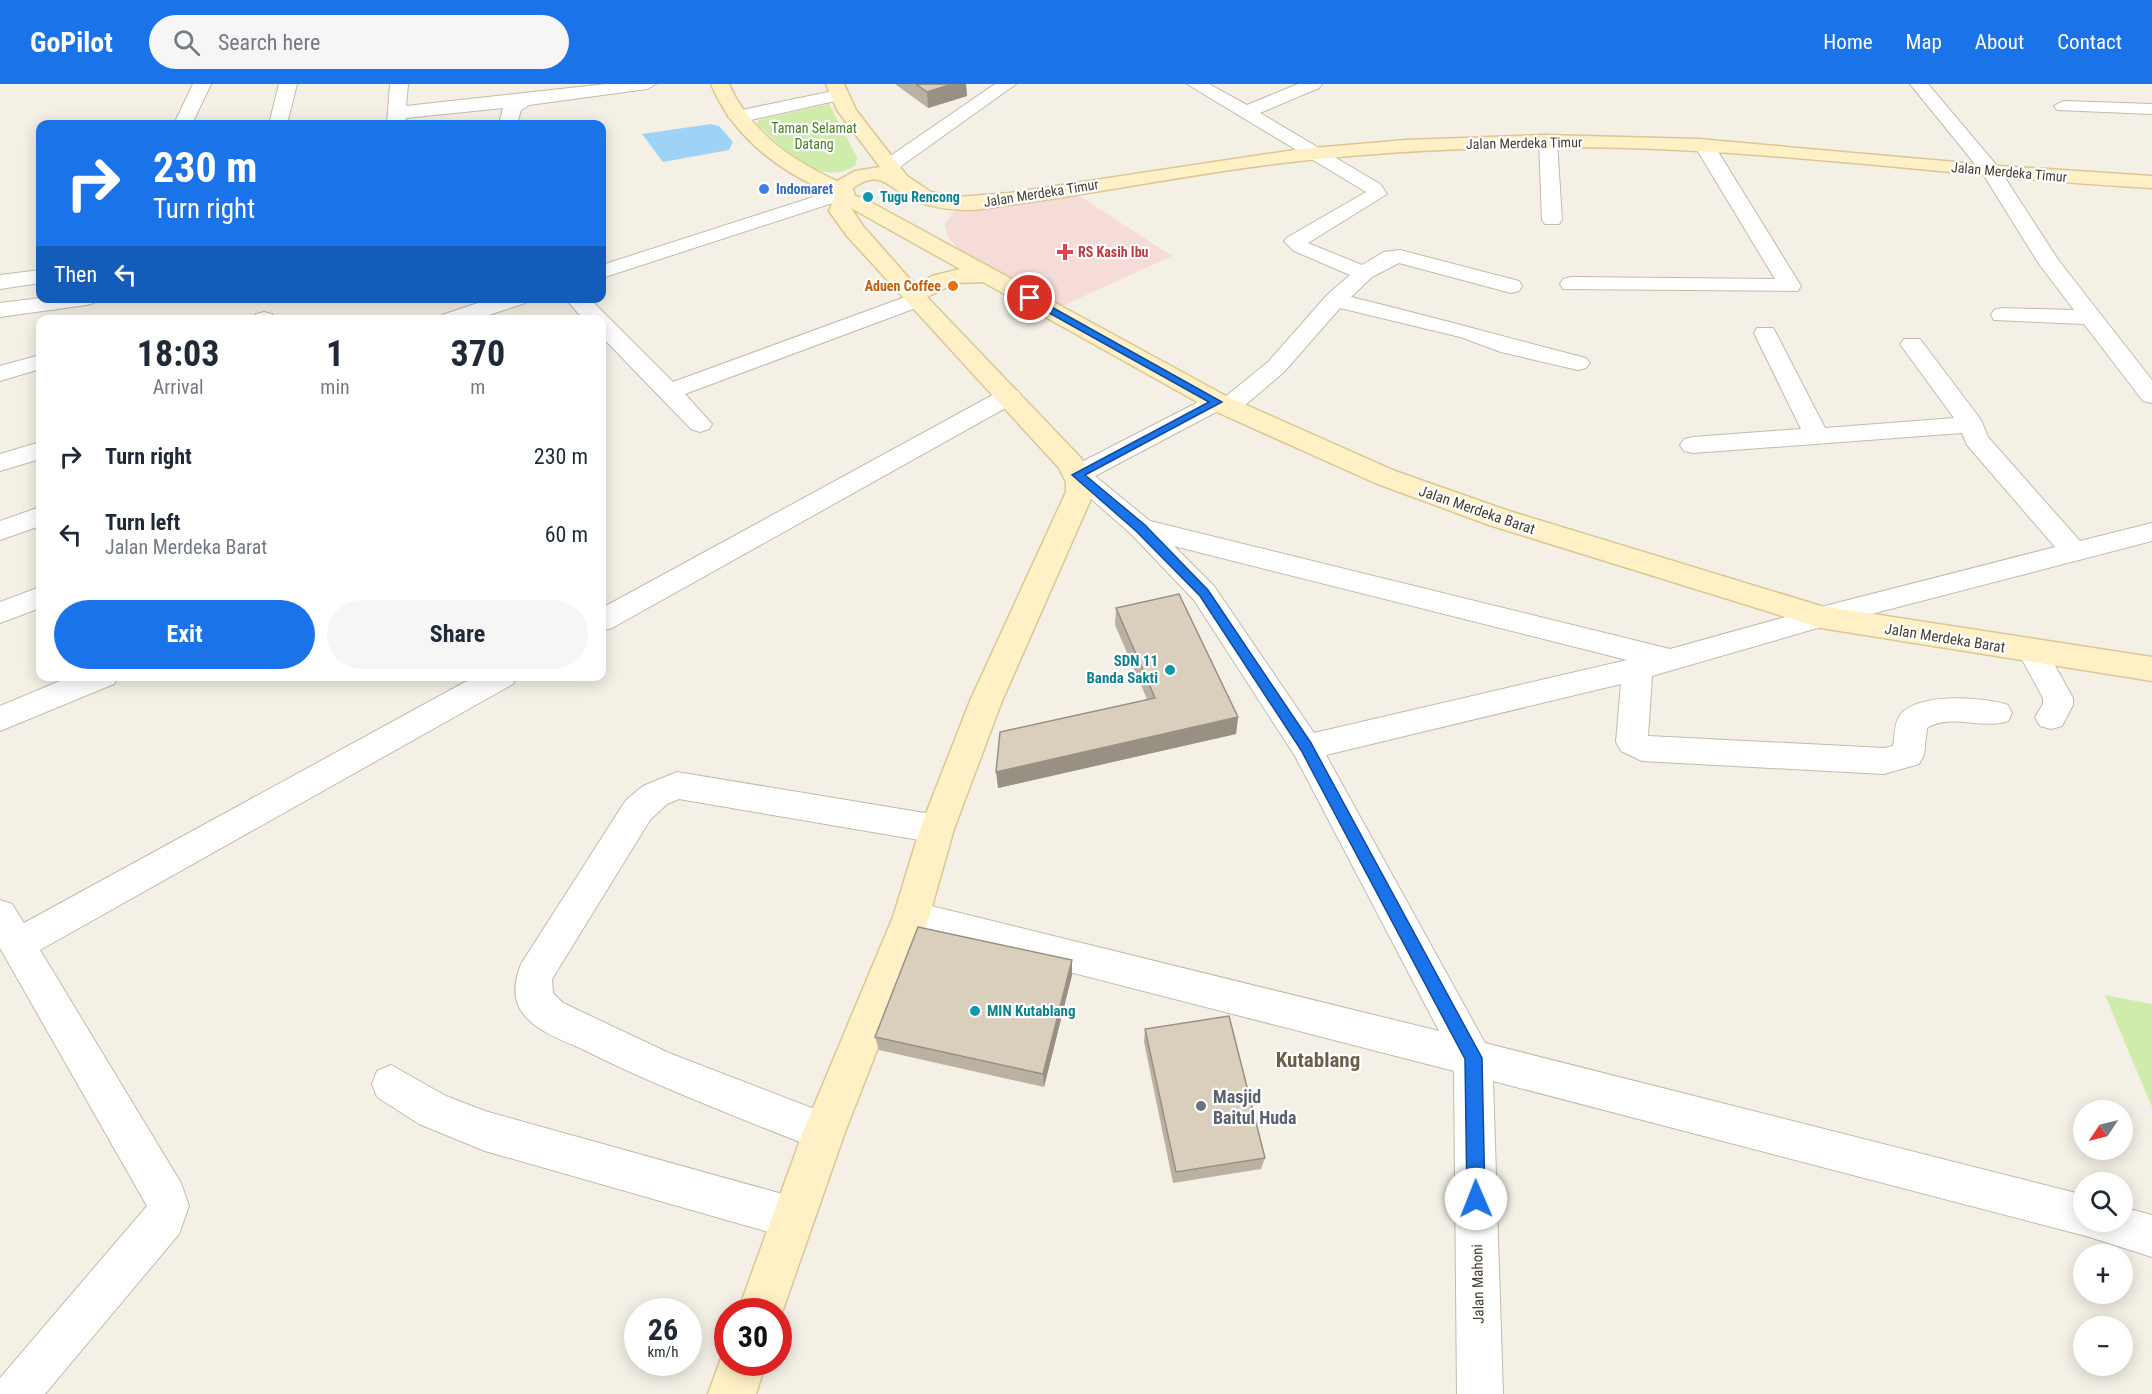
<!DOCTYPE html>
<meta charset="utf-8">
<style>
:root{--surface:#fff;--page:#f6f6f7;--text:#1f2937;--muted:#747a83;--accent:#1a73e8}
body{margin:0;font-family:"Roboto Condensed",sans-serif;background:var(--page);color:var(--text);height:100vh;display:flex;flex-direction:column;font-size:22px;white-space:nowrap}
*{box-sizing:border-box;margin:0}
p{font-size:20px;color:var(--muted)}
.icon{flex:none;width:33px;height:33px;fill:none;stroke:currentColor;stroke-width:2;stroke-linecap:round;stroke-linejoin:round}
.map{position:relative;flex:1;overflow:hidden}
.details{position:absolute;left:36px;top:231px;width:570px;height:366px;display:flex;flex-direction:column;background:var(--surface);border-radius:12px;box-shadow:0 3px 15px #0003}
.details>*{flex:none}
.top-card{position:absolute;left:36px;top:36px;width:570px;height:183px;border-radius:12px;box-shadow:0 3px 15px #0003;background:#1a73e8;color:#fff;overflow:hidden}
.needle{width:39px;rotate:235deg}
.controls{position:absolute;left:2073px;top:1016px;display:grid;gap:12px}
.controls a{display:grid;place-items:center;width:60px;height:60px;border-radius:50%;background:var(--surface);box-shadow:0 3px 15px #0003;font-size:30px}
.speed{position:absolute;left:624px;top:1214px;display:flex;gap:12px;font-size:30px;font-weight:700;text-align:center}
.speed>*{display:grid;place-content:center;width:78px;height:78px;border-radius:50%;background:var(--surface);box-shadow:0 3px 15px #0003;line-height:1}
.speed small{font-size:15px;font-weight:400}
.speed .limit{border:9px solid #d22;background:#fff;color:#111}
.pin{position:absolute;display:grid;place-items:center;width:51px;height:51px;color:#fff;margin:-26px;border:3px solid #fff;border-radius:50%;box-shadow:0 2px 6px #0007}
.me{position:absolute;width:66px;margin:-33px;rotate:359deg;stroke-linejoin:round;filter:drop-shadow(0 0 4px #0008)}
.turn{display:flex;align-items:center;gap:21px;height:126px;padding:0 18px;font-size:27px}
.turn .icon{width:78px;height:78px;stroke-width:2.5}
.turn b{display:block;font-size:42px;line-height:51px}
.then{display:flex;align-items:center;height:57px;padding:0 18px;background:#0003;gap:12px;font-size:22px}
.eta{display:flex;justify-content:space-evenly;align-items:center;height:102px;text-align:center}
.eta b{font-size:36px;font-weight:700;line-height:42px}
.action{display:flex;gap:12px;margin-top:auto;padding:12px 18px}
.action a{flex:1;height:69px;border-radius:36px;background:var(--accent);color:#fff;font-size:24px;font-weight:700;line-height:69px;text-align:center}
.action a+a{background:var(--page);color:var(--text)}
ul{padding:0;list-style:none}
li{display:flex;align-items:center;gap:18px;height:78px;padding:0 18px}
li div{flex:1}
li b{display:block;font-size:22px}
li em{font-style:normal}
header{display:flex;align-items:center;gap:36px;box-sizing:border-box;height:84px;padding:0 30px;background:var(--accent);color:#fff}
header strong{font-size:28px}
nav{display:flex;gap:33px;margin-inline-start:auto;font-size:21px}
.search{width:420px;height:54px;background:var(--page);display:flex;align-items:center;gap:15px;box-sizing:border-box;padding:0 21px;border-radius:33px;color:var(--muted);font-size:22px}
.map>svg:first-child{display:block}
.medical{fill:#f6dcd8}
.green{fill:#d0ecac}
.water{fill:#9ed3f6}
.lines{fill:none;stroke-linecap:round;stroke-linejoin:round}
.street-casing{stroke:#c3baab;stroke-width:2}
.secondary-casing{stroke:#dbc794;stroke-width:3}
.street{fill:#fff;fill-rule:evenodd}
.secondary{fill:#fff0c5;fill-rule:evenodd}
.wall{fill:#bbb1a3}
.shaded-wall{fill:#999084}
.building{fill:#dacebd;stroke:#999084;stroke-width:1.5}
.route{fill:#1a73e8;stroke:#114b97;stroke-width:1.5}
.shop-dot{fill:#3f7fe0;stroke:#fff;stroke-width:2}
.culture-dot{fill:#0f9aa8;stroke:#fff;stroke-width:2}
.health-dot{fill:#e0444e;stroke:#fff;stroke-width:2}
.food-dot{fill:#e8710a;stroke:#fff;stroke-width:2}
.worship-dot{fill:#6b7280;stroke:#fff;stroke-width:2}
.labels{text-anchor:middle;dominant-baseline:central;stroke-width:4.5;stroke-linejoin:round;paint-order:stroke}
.far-park-label{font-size:14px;fill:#477e23;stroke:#fff}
.far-street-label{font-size:14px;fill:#484035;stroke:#fff}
.far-shop-label{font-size:14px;font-weight:bold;fill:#366cbe;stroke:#fff;text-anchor:start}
.far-culture-label{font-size:14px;font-weight:bold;fill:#0d838f;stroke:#fff;text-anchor:start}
.far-health-label{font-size:14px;font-weight:bold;fill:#be3a42;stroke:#fff;text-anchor:start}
.far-food-label{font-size:14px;font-weight:bold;fill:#c56008;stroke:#fff;text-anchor:end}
.street-label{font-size:15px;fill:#484035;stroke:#fff}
.culture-label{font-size:15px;font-weight:bold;fill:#0d838f;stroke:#fff;text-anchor:end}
.near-worship-label{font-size:18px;font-weight:bold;fill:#5b616d;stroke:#fff;text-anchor:start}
.near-quarter-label{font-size:21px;font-weight:bold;fill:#6b5e4b;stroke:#fff}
</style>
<header>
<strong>GoPilot</strong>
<div class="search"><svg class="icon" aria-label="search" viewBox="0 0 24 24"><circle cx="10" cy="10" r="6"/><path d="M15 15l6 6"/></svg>Search here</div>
<nav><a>Home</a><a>Map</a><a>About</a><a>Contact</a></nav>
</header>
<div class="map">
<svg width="2152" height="1310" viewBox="0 0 2152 1310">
<rect width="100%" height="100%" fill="#f4f0e6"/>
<!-- medical -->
<polygon class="medical" points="1075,109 1172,172 1060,223 958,165 949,154 944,141 953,128 965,124"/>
<!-- green -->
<g class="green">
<path d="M829 20 857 73 856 81C819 106 784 64 758 41V36Z"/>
<polygon points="2105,911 2152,920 2152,1023"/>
</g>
<!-- water -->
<polygon class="water" points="711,40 719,42 733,58 729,66 663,78 642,50"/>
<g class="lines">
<!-- street casing -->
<g class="street-casing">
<g id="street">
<polygon points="193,0 211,0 192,40 174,40"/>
<polygon points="279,0 297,0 287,40 269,40"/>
<polygon points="390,0 408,0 406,22 606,0 656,0 647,5 529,21 521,26 517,40 499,40 503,24 406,34 405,40 387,40"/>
<polygon points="995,0 1016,0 897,85 883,85 880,81 883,77"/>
<path d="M1187 0H1209L1247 21 1298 0H1322L1319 4 1260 29 1380 100 1387 110 1308 159 1362 181 1384 168 1400 166 1519 197 1522 202 1519 207 1511 209 1399 179 1372 193 1351 213C1430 232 1508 254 1586 274L1590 279 1586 284 1578 286 1501 268 1460 253 1340 224 1284 288 1237 328 1228 331 1218 327 1095 392 1150 437 1670 565 1821 523 2055 463 1967 361 1962 349 1693 369 1684 367 1680 361 1684 355 1693 353 1801 345 1754 249 1757 244H1773L1776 249 1825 344 1954 334 1900 260 1904 255H1920L1981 336 1988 353 2080 457 2152 439V457L1821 543 1652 592 1648 652 1884 664 1893 662C1895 652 1894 639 1900 631 1918 608 1984 613 2008 621L2012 629 2008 637C1983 646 1950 629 1927 644L1924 671 1919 680 1884 690 1642 677 1621 667 1616 658 1621 600 1326 671 1485 959 2084 1111V1137H2122V1123L2152 1131V1173L2086 1152 1493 997 1503 1310H1457L1454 987 899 844 893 833 899 822 911 817 1439 947 1295 672 1194 516 1131 450 1064 391 1068 385 1208 313 1217 311 1225 313 1268 278 1327 211 1350 191 1294 167 1284 157 1288 153 1366 108ZM1174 462 1627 576 1314 649 1214 502Z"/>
<polygon points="1910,0 1928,0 1998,83 2059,177 2152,296 2152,319 2143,317 2084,240 1994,236 1991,231 1994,226 2002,224 2074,226 2039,180 1983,90"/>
<polygon points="838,6 847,11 844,15 737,39 728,33 737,27"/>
<polygon points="2063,17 2152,20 2152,30 2057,26 2054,22"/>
<polygon points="1548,51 1557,57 1562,136 1559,140 1545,140 1542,136 1539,57"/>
<polygon points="1704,55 1714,61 1801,202 1798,207 1563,205 1560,200 1563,195 1571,193 1775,195 1694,61"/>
<polygon points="844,103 851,105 854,109 851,113 602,194 602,181"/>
<polygon points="40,186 40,199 0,205 0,191"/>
<polygon points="916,209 924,211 927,216 924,221 685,310 712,340 709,345 700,348 691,345 602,253 602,236 584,236 565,214 589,214 673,298"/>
<polygon points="40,214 97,214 94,219 86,221 0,233 0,219"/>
<polygon points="493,214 528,214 525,219 474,236 439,236 442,231"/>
<polygon points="264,228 272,230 275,236 253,236 256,230"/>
<polygon points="40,271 40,285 0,297 0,282"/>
<polygon points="1009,305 1018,307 1021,312 1018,317 612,544 602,547 602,524 1000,307"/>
<polygon points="40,358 40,375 0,387 0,370"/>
<polygon points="40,423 40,442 0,456 0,437"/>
<polygon points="40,503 40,524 0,539 0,518"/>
<polygon points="2033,557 2043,560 2073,614 2073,621 2062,642 2051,645 2040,642 2035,633 2043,620 2043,614 2018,568 2023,560"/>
<polygon points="72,592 118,592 114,600 0,647 0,622"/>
<polygon points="476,592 517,592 513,600 40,866 181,1099 189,1122 179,1150 45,1310 0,1310 0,1294 147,1122 0,864 0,816 12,820 24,839"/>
<path d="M677 688 937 731 949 735 954 745 949 755 937 759 679 715 667 720 650 736 552 895 553 909 563 919 669 969 838 1034 844 1048 838 1062 824 1068C743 1035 662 1005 584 966 563 956 536 948 522 928 512 914 515 895 521 880L626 716 643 702Z"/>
<polygon points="391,981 446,1012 485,1027 793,1113 808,1119 814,1134 808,1149 793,1155 485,1067 419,1040 377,1013 372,1000 377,987"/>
</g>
</g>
<!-- secondary casing -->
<g class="secondary-casing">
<g id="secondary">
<path d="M711 0H729C749 46 792 77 837 97L855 87 880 83 837 26 826 0H844L856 26 907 92 931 108 958 113 1009 109 1301 65 1406 56 1546 51 1698 55 2000 82 2152 92V104C1950 93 1749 61 1546 63 1453 64 1359 69 1266 81 1168 94 1071 114 972 126 953 126 934 124 916 117 891 108 883 82 853 104L855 112 863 114 1226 312 1395 387 1509 427 1821 522 2152 573V597L1821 544 1489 441 1375 399 1208 324 983 198 956 199 927 213 1081 374 1094 398V408L1002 617 954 745 929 833 845 1048 778 1240V1227H738L803 1048 893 833 920 745 970 617 1066 408V398L1059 384 847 152 829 127 835 111C782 89 733 54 711 0ZM851 124 960 185 932 192 915 201 863 142Z"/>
<polygon points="726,1261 728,1278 766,1278 756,1310 708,1310"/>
</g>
</g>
<!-- street -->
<use href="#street" class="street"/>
<!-- secondary -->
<use href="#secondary" class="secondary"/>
</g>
<!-- wall -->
<g class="wall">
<polygon points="895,0 966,0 967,12 928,24"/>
<polygon points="1116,524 1238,633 1236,650 998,704 1147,615 1115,541"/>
<polygon points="1072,891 1044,1003 879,966 875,953"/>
<polygon points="1145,945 1265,1074 1261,1085 1173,1099 1144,958"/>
</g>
<!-- shaded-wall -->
<g class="shaded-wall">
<polygon points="952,0 966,0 967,12 928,24 927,8"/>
<polygon points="1238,633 1236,650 998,704 996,688"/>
<polygon points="1072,876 1072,891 1044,1003 1043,990"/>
</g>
<!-- building -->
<g class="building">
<polygon points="916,0 952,0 927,8"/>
<polygon points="1179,510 1238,633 996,688 1000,648 1155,614 1116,524"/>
<polygon points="918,843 1072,876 1043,990 875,953"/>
<polygon points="1229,932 1265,1074 1176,1088 1145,945"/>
</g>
<!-- route -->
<polygon class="route" points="1030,211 1222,318 1085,391 1145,441 1208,506 1311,659 1482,974 1485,1115 1482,1121 1476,1124 1470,1121 1467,1115 1465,975 1301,666 1200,512 1136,447 1072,391 1209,318 1026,216 1026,212"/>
<!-- markers -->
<circle class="shop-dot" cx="764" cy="105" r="6"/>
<g class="culture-dot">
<circle cx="868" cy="113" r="6"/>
<circle cx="1170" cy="586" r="6"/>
<circle cx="975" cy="927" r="6"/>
</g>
<path class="health-dot" d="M1062 159h6v6h6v6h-6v6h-6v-6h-6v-6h6z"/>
<circle class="food-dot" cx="953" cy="202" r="6"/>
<circle class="worship-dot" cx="1201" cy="1022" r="6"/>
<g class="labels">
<!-- far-park labels -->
<g class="far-park-label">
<text x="814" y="44">Taman Selamat<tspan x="814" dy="16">Datang</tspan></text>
</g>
<!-- far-street labels -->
<g class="far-street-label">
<text transform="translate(1524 59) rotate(-1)">Jalan Merdeka Timur</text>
<text transform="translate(2009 88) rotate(5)">Jalan Merdeka Timur</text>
<text transform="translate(1041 109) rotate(-9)">Jalan Merdeka Timur</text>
</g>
<!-- far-shop labels -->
<g class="far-shop-label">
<text x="776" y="105">Indomaret</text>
</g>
<!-- far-culture labels -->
<g class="far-culture-label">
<text x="880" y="113">Tugu Rencong</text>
</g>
<!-- far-health labels -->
<g class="far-health-label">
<text x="1078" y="168">RS Kasih Ibu</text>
</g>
<!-- far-food labels -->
<g class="far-food-label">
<text x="941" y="202">Aduen Coffee</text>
</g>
<!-- street labels -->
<g class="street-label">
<text transform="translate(1477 426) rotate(19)">Jalan Merdeka Barat</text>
<text transform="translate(1945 554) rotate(9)">Jalan Merdeka Barat</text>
<text transform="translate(1478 1200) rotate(-91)">Jalan Mahoni</text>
</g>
<!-- culture labels -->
<g class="culture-label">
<text x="1158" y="577">SDN 11<tspan x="1158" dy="17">Banda Sakti</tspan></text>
<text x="987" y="927" text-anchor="start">MIN Kutablang</text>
</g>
<!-- near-worship labels -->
<g class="near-worship-label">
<text x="1213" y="1012">Masjid<tspan x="1213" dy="21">Baitul Huda</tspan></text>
</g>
<!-- near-quarter labels -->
<g class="near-quarter-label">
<text x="1318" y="976">Kutablang</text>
</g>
</g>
</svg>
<div class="controls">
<a><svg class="needle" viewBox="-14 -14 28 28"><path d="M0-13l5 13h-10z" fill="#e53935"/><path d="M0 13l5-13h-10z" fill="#747a83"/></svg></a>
<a><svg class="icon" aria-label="search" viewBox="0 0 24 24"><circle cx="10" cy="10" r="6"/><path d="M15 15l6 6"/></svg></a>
<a>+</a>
<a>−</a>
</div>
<div class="speed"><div>26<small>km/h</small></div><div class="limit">30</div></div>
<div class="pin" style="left:1030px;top:214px;background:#d93025"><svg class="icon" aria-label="arrive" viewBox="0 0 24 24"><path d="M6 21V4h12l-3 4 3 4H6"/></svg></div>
<svg class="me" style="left:1476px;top:1115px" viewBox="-20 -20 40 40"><circle r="19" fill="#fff"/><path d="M0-13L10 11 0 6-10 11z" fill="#1a73e8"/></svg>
<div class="top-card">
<div class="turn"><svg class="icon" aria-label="right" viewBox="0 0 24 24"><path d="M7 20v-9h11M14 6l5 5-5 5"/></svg><div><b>230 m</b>Turn right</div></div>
<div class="then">Then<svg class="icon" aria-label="left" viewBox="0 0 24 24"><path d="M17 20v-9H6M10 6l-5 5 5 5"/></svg></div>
</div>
<section class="details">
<div class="eta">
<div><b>18:03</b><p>Arrival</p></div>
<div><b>1</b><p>min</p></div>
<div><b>370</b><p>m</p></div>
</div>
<ul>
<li><svg class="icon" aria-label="right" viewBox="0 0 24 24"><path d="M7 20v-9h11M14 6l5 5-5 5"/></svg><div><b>Turn right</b></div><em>230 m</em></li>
<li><svg class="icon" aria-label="left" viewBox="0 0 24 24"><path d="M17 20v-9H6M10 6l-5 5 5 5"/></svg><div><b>Turn left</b><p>Jalan Merdeka Barat</p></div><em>60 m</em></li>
</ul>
<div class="action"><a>Exit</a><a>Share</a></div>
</section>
</div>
